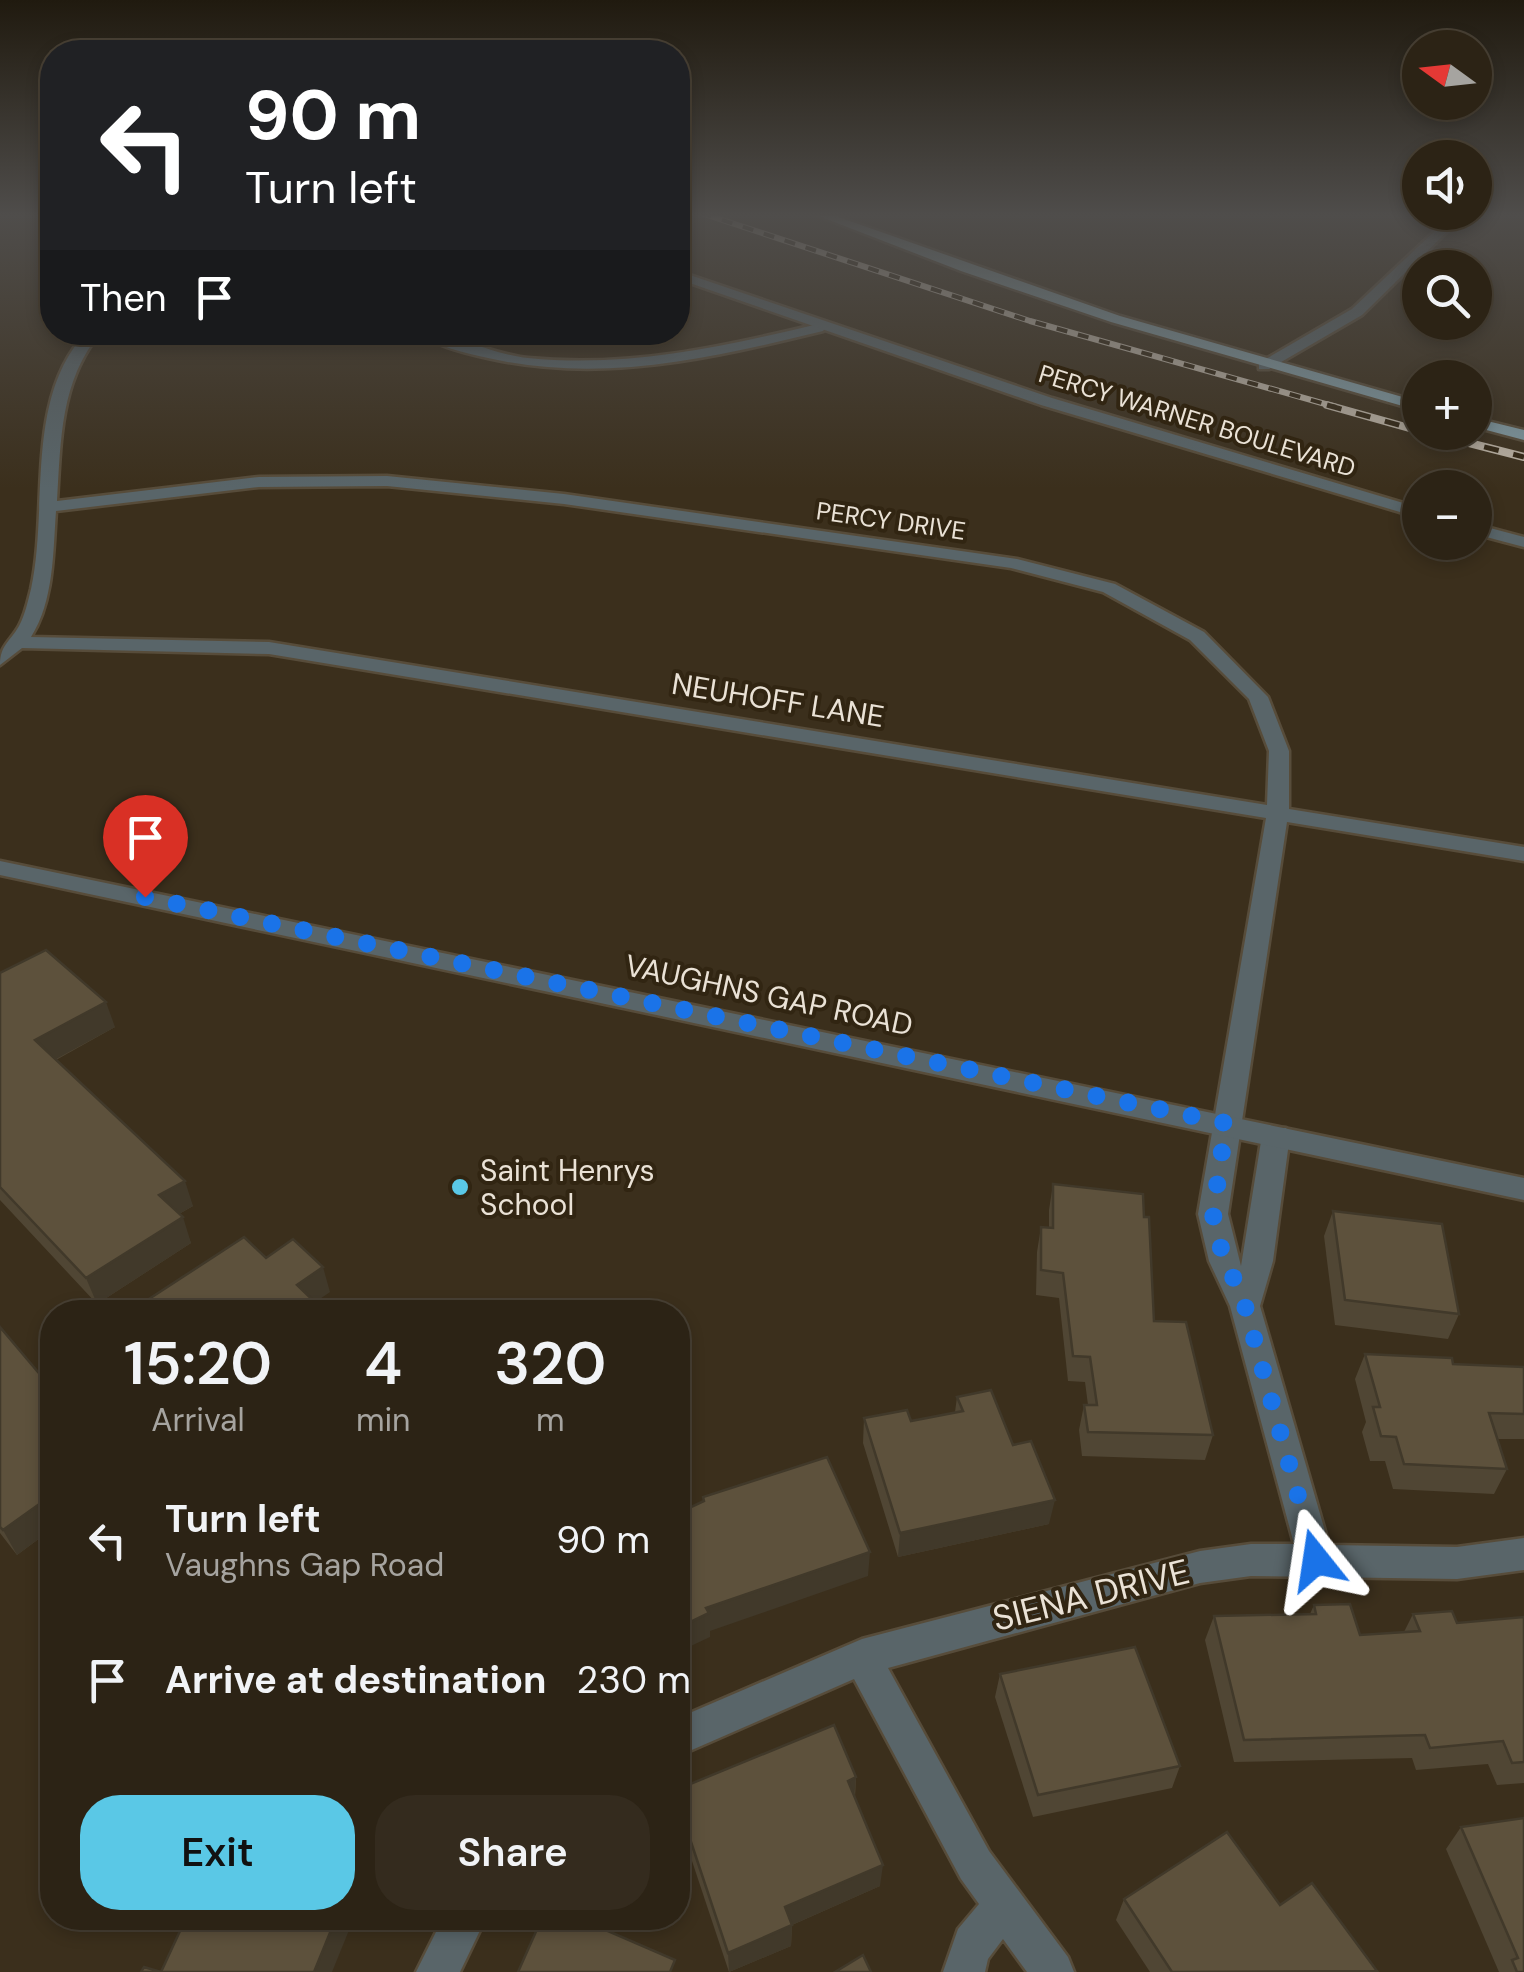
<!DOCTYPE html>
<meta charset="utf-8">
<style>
:root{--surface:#2c2315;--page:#342b1e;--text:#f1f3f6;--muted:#a6a4a0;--line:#484034;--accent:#5ac8e6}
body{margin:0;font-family:"DM Sans",sans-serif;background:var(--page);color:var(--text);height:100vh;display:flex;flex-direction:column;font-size:38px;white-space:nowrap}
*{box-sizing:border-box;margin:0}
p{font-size:32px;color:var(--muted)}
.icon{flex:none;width:55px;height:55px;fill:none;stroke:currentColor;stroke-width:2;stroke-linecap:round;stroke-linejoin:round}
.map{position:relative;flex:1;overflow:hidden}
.side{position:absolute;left:40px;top:1300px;width:650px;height:630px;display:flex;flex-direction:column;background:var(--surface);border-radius:40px;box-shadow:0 5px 15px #0003,0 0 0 2px var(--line)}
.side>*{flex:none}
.top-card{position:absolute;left:40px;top:40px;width:650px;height:305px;border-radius:40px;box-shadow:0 5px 15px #0003,0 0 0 2px var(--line);background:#202124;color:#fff;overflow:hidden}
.needle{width:65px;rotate:285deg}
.fabs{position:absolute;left:1402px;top:30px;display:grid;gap:20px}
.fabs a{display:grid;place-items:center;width:90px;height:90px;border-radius:50%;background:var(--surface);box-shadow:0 5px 15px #0003,0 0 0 2px var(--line);font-size:50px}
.pin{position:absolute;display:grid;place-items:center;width:85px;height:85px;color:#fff;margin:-102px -42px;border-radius:50% 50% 50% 0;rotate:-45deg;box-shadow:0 0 10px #0007}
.pin .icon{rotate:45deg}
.me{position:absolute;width:110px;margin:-55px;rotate:345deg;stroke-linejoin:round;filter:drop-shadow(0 0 8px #0008)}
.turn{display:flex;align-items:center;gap:35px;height:210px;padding:0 40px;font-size:45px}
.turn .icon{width:130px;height:130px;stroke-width:2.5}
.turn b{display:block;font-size:70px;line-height:85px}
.then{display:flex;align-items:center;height:95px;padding:0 40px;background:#0003;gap:20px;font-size:38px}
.eta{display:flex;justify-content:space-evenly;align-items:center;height:170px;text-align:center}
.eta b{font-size:60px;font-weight:600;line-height:70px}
.action{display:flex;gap:20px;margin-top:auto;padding:20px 40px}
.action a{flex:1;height:115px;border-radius:40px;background:var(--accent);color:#111;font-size:40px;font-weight:600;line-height:115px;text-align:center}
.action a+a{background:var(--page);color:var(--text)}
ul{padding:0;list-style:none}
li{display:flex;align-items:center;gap:30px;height:140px;padding:0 40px}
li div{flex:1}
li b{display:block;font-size:38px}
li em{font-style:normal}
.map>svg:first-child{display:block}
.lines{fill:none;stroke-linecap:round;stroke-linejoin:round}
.minor-casing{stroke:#574c3a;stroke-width:5}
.tertiary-casing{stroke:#574c3a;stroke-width:5}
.primary-casing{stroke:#574c3a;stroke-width:5}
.minor{fill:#596569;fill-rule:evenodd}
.tertiary{fill:#596569;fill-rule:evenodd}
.primary{fill:#7f98a0;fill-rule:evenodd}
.rail-far1-casing{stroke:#bab1a3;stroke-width:6}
.rail-casing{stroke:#bab1a3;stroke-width:8}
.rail-far1{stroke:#312512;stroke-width:4;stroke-dasharray:11;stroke-linecap:butt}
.rail{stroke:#312512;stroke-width:5;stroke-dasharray:15;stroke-linecap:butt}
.wall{fill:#504634}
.shaded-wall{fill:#41392a}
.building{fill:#5d513c;stroke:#41392a;stroke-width:2.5}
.route{stroke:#1a73e8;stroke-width:18;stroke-dasharray:0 32.4}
.poi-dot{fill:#5ac8e6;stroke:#312512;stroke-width:4}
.labels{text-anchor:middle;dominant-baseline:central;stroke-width:8;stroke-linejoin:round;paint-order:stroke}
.far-street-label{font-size:25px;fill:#eae2d6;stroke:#312512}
.street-label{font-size:30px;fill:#eae2d6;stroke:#312512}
.poi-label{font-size:30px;fill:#eae2d6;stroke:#312512;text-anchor:start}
.near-street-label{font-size:35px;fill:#eae2d6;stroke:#312512}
</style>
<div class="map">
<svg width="1524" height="1972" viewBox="0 0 1524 1972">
<rect width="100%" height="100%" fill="#3b2f1c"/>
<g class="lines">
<!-- minor casing -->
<g class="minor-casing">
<g id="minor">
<polygon points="1454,213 1466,213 1362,315 1269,369 1259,369 1259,363 1352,309"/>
<path d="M818 324 825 328 823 331C712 358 602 384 488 358 464 353 436 346 416 332 454 332 489 354 528 358 628 368 722 347 818 324Z"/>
<path d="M87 332H101C60 381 61 439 57 501L259 477 387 476 564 494 1017 559 1115 584 1204 632 1268 697 1289 751V809L1524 847V861L1287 822 1228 1214 1241 1266 1262 1135 1266 1128H1286L1290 1135 1273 1261 1260 1306 1329 1545 1457 1547 1524 1538V1570L1457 1579 1251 1576 1200 1583 888 1668 989 1851 1068 1957 1074 1972H1027L1003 1939 988 1959 985 1972H943L958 1929 979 1904 961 1879 854 1679 678 1756V1718L862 1639 1200 1551 1251 1544H1294L1230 1306 1209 1261 1198 1214 1266 818 269 654 22 648 0 665C0 645 10 642 19 626 25 615 28 601 31 589 49 508 24 397 87 332ZM387 486 564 504 1011 568 1103 592 1190 640 1249 699 1269 751 1267 805 269 642 31 637C54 601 53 552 56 511L259 487Z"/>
<polygon points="443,1918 486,1918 460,1972 416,1972"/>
</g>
</g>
<!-- tertiary casing -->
<g class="tertiary-casing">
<g id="tertiary">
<polygon points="678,271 1052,398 1420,508 1420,518 1041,405 678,279"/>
<polygon points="1475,524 1524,537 1524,547 1475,534"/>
<polygon points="0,861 1524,1178 1524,1200 0,875"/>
</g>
</g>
<!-- primary casing -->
<g class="primary-casing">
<g id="primary">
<polygon points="811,213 827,213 1120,316 1420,402 1420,411 1111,322 961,271"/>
<polygon points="1475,418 1524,430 1524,440 1475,427"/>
</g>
</g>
<!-- minor -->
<use href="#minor" class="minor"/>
<!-- tertiary -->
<use href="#tertiary" class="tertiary"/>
<!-- primary -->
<use href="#primary" class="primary"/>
<!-- rail-far1 casing -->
<g class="rail-far1-casing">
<polyline id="rail-far1" points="701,213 1030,321 1336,407"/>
</g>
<!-- rail casing -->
<g class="rail-casing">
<g id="rail">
<polyline points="1327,405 1420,431"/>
<polyline points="1426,432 1524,457"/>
</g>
</g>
<!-- rail-far1 -->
<use href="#rail-far1" class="rail-far1"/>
<!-- rail -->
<use href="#rail" class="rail"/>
</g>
<!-- wall -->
<g class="wall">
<polygon points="0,973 115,1027 56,1060 193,1206 179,1214 191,1243 97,1304 0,1200"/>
<polygon points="1053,1184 1154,1321 1213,1435 1205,1460 1082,1456 1079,1430 1084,1405 1088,1405 1085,1382 1068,1381 1059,1298 1036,1295 1037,1252 1041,1227 1049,1228 1049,1210"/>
<polygon points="1333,1211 1459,1314 1448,1339 1335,1325 1324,1236"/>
<polygon points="0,1327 38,1372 52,1362 52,1529 17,1555 0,1533"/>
<polygon points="1365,1354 1453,1364 1524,1367 1524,1439 1497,1439 1507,1469 1494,1494 1393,1489 1385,1461 1370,1461 1362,1432 1366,1422 1355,1379"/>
<polygon points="957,1397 1013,1445 1049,1524 898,1557 863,1443 864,1418 911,1421 955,1412"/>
<polygon points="1314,1605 1360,1635 1404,1632 1413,1614 1457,1623 1524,1617 1524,1783 1497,1785 1488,1764 1416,1770 1412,1758 1234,1762 1205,1640 1214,1616 1310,1614"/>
<polygon points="1000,1674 1180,1766 1172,1788 1033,1817 995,1697"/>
<polygon points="856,1777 855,1798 880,1886 792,1925 791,1946 729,1972 678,1819 678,1789"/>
<polygon points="1461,1827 1524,1972 1499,1972 1446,1849"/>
<polygon points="1124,1899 1280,1905 1377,1972 1150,1972 1116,1920"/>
</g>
<!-- shaded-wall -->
<g class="shaded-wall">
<polygon points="106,1002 115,1027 45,1065 35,1040"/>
<polygon points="185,1181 193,1206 168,1220 159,1195"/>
<polygon points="183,1217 191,1243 97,1304 86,1278"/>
<polygon points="323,1267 330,1292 304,1310 297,1285"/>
<polygon points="52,1495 52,1529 17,1555 3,1530"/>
<polygon points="1055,1500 1049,1524 898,1557 900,1533"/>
<polygon points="870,1552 868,1576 710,1631 710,1637 678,1652 678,1628 706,1608"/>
<polygon points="856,1777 854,1799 848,1781"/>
<polygon points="883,1865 880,1886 785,1928 785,1907"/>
<polygon points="336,1918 354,1918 332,1972 314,1972"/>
<polygon points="792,1925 791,1946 729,1972 728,1953"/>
</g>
<!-- building -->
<g class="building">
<polygon points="46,950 106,1002 35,1040 185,1181 159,1195 183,1217 86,1278 0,1187 0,973"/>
<polygon points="1053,1184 1143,1194 1144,1217 1149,1217 1154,1321 1186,1322 1213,1435 1088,1432 1084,1405 1097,1405 1090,1357 1073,1356 1063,1273 1041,1270 1041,1227 1053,1228"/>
<polygon points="1333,1211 1442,1224 1459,1314 1345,1300"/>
<polygon points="244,1237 266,1258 293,1239 323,1267 297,1285 320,1307 313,1312 129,1312"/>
<polygon points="0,1327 38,1372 52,1362 52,1495 3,1530 0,1527"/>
<polygon points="1365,1354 1452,1358 1453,1364 1524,1367 1524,1414 1489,1413 1507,1469 1404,1464 1396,1437 1381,1436 1373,1407 1380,1407"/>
<polygon points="991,1390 1013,1445 1031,1441 1055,1500 900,1533 864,1418 907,1410 911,1421 963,1411 957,1397"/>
<polygon points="827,1457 870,1552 706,1608 709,1613 678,1628 678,1513 704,1501 703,1497"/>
<polygon points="1350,1604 1360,1635 1420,1631 1413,1614 1452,1611 1457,1623 1524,1617 1524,1762 1512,1763 1503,1741 1430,1748 1425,1735 1244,1740 1214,1616 1316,1614 1314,1605"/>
<polygon points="1135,1647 1180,1766 1038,1795 1000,1674"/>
<polygon points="834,1725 856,1777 848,1781 883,1865 785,1907 792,1925 728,1953 678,1803 678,1789"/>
<polygon points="1524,1818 1524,1972 1517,1972 1512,1960 1518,1958 1461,1827"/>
<polygon points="1227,1832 1280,1905 1312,1883 1377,1971 1172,1972 1124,1899"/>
<polygon points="186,1918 336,1918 314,1972 161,1972"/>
<polygon points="542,1918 578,1918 675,1960 670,1972 518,1972"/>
<polygon points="863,1955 871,1972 835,1972"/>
<polygon points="144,1967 161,1972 141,1972"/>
</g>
<!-- sky -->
<linearGradient id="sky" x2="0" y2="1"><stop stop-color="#201a0f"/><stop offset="0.44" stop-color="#4f4d4b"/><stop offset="1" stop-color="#4f4d4b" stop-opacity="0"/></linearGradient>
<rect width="1524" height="489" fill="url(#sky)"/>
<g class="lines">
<!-- route -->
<polyline class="route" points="145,897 1226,1123 1213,1214 1216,1236 1245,1306 1316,1560"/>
</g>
<!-- markers -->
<circle class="poi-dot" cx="460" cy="1187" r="10"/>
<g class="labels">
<!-- far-street labels -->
<g class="far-street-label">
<text transform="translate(1197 421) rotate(17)">PERCY WARNER BOULEVARD</text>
<text transform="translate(891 521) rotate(8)">PERCY DRIVE</text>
</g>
<!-- street labels -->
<g class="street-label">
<text transform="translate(778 700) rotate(9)">NEUHOFF LANE</text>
<text transform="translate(769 995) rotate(12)">VAUGHNS GAP ROAD</text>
</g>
<!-- poi labels -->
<g class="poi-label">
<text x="480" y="1170">Saint Henrys<tspan x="480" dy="34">School</tspan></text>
</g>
<!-- near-street labels -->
<g class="near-street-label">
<text transform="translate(1091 1595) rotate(-14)">SIENA DRIVE</text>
</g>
</g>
</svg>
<div class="fabs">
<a><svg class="needle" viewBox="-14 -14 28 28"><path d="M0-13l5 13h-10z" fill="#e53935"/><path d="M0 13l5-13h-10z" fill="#a6a4a0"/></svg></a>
<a><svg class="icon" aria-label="sound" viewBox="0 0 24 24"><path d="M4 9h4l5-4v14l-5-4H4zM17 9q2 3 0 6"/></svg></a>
<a><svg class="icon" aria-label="search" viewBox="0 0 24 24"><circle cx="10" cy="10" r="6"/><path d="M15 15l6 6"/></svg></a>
<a>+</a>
<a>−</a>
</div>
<div class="pin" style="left:145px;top:897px;background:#d93025"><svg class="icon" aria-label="arrive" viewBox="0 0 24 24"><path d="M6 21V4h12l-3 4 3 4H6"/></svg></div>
<svg class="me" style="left:1316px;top:1560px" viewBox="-20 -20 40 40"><path d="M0-17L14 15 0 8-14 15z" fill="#1a73e8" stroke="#fff" stroke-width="4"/></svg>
<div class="top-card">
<div class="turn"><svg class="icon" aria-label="left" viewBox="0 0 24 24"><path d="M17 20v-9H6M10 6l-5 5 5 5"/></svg><div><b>90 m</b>Turn left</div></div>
<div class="then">Then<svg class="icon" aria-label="arrive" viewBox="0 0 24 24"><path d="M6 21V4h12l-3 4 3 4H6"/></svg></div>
</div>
<section class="side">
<div class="eta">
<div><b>15:20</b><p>Arrival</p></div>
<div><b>4</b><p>min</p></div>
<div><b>320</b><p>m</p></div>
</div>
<ul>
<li><svg class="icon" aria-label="left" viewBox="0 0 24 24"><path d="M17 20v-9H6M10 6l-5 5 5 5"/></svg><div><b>Turn left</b><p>Vaughns Gap Road</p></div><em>90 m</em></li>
<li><svg class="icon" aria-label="arrive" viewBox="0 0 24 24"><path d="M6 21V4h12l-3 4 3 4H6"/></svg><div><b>Arrive at destination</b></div><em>230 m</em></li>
</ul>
<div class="action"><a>Exit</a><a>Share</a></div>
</section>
</div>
